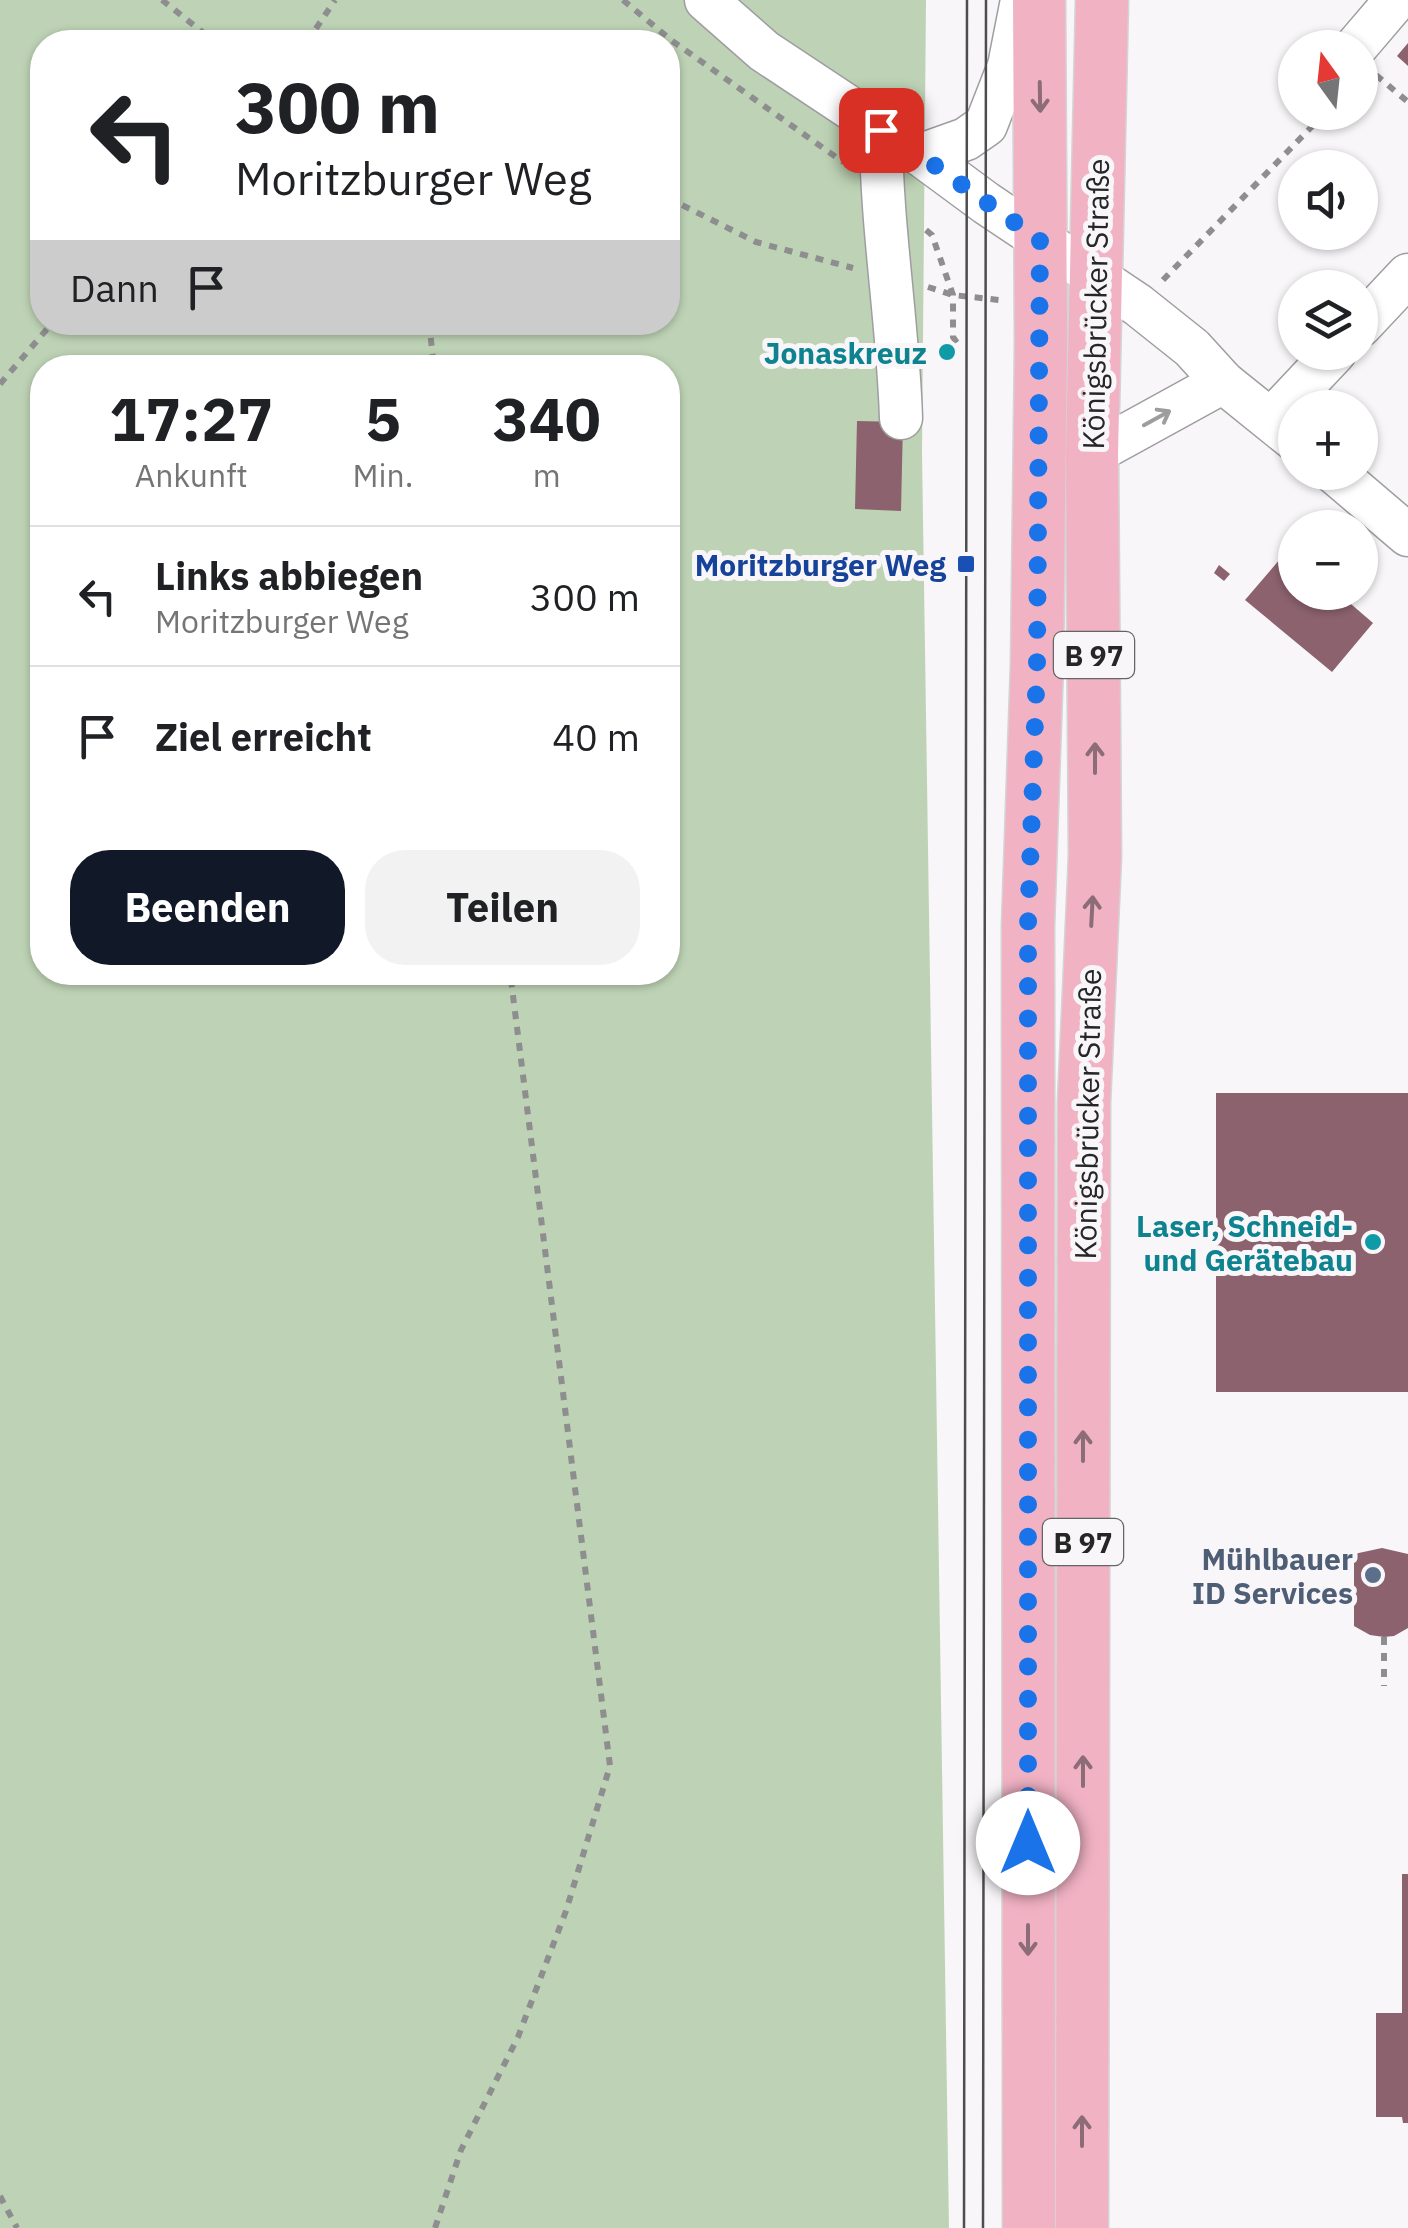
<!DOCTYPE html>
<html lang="de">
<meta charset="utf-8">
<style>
:root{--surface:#fff;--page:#f2f2f2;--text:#202124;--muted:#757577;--line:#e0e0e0;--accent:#111827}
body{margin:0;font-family:"IBM Plex Sans",sans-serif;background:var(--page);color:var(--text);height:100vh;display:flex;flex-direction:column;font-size:38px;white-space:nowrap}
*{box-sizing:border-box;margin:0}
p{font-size:32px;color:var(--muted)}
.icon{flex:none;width:55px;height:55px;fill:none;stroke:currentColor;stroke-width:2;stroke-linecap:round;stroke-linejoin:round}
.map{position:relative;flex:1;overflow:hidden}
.sheet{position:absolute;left:30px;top:355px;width:650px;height:630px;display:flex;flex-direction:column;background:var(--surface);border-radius:40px;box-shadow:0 2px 8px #0004}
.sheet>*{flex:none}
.hud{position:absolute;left:30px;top:30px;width:650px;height:305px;border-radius:40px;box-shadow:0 2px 8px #0004;background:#fff;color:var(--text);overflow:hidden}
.needle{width:65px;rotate:345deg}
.controls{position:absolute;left:1278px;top:30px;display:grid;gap:20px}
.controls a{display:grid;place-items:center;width:100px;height:100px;border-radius:50%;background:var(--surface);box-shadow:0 2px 8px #0004;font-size:50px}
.pin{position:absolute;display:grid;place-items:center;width:85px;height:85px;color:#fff;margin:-42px;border-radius:20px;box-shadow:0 5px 15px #0006}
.me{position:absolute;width:110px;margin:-55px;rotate:0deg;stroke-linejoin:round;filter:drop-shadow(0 0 8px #0008)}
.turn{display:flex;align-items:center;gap:35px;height:210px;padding:0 40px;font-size:45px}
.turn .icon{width:130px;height:130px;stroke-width:2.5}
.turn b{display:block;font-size:70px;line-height:85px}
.then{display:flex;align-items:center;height:95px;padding:0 40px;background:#0003;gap:20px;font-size:38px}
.eta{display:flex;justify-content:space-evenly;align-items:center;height:170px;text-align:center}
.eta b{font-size:60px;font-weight:700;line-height:70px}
.primary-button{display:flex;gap:20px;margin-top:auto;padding:20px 40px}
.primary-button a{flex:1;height:115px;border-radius:40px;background:var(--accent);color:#fff;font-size:40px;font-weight:700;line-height:115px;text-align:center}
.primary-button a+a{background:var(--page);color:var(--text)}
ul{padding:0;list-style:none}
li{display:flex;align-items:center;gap:30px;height:140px;padding:0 40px;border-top:2px solid var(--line)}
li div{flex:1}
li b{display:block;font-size:38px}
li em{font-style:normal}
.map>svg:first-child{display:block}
.green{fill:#bed3b5;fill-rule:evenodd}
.building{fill:#8c626f}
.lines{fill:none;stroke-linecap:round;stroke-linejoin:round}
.minor-casing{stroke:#9e9da0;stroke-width:45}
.major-casing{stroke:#d4d4d4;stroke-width:55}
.path{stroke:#8e8d8f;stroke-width:6;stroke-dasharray:8 8;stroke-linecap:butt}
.minor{stroke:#fff;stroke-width:42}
.major{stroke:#f1b2c4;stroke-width:52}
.tram{stroke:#4d4d4e;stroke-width:2.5}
.oneway{stroke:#8c6c76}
.oneway2{stroke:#9d9d9e}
.route{stroke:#1a73e8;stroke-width:18;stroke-dasharray:0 32.4}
.culture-dot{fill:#0f9aa8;stroke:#f8f6f9;stroke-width:4}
.transit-dot{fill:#1a4fb4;stroke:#f8f6f9;stroke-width:4}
.service-dot{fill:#5c6f8a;stroke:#f8f6f9;stroke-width:4}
.labels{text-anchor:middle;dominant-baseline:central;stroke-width:10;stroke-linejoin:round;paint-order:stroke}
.shield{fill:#f8f6f9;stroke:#656466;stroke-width:2.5}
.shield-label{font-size:28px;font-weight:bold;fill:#262627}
.street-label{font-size:30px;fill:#262627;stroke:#f8f6f9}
.culture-label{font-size:30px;font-weight:bold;fill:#0d838f;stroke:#f8f6f9;text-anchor:end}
.transit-label{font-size:30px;font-weight:bold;fill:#164399;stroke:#f8f6f9;text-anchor:end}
.service-label{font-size:30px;font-weight:bold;fill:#4e5e75;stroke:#f8f6f9;text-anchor:end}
</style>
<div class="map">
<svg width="1408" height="2228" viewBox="0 0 1408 2228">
<rect width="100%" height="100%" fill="#f8f6f9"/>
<!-- green -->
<path class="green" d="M0 0H926L922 452 949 2228H0ZM42 42H668V322H42ZM42 368H668V972H42Z"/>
<!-- building -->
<g class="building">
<polygon points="1408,43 1408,66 1397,56"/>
<polygon points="857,421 903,422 901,511 855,509"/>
<polygon points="1287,551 1295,558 1295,592 1337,592 1373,623 1332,672 1245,600"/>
<polygon points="1219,565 1230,574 1224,581 1214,573"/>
<rect x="1216" y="1093" width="192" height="299"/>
<polygon points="1382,1548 1408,1554 1408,1628 1394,1636 1384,1637 1370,1635 1354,1626 1354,1554"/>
<polygon points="1402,1874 1408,1874 1408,2123 1403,2123 1402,2117 1376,2117 1376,2013 1402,2013"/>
</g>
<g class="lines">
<!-- minor casing -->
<g class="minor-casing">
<g id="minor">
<polyline points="706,0 764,51 921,155 986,203 1138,305 1192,348 1223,382 1295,440"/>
<polyline points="1355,48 1396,0"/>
<path d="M881 130C881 226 898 322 901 418"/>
<polyline points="921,155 966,139 986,125 1009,66 1022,0"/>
<polyline points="1360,326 1408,275"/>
<polyline points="1271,420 1335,352"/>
<polyline points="1092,454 1223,382"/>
<polyline points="1334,472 1408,535"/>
</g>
</g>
<!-- major casing -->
<g class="major-casing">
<g id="major">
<polyline points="1029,2228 1028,925 1037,664 1041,344 1039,0"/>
<polyline points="1082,2228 1084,1103 1095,856 1092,454 1102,0"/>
</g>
</g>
<!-- path -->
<g class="path">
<polyline points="162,0 215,42"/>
<polyline points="623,0 671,40 843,162"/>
<polyline points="307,42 335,0"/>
<polyline points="1376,75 1408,102"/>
<polyline points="668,198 756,242 853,268"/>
<polyline points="926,230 932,235 953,295 953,337 960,347"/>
<polyline points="1163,280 1326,112"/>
<polyline points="928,287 953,295 999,300"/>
<polyline points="429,322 434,368"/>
<polyline points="0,384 53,322"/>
<polyline points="1384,1637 1384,1686"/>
<polyline points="0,2196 17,2228"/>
<polyline points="435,2228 461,2150 518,2037 566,1911 610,1766 510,972"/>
</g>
<!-- minor -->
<use href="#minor" class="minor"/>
<!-- major -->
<use href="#major" class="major"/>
<!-- tram -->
<g class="tram">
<polyline points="964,2228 967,0"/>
<polyline points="983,2228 986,0"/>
</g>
</g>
<!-- one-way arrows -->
<defs><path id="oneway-shaft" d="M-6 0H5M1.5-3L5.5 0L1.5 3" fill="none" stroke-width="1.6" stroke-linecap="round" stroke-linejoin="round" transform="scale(2.5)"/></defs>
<g class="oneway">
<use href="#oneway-shaft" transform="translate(1040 97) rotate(89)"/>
<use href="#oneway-shaft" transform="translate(1095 758) rotate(-90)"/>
<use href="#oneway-shaft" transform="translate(1092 911) rotate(-87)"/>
<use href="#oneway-shaft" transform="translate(1083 1446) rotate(-90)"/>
<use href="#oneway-shaft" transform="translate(1083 1771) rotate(-90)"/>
<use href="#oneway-shaft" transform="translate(1028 1940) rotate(90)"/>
<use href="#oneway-shaft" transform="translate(1082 2131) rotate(-90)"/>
</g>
<use class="oneway2" href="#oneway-shaft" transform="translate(1157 418) rotate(-29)"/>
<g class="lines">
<!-- route -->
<path class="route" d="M881 130C936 164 987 204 1040 240L1037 664 1028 925V1843"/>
</g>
<!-- markers -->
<g class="culture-dot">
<circle cx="947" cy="352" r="10"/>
<circle cx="1373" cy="1242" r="10"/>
</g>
<rect class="transit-dot" x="956" y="554" width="20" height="20" rx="5"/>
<circle class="service-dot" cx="1373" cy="1575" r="10"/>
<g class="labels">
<!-- shield labels -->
<g class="shield">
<rect x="1054" y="632" width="80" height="46" rx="8"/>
<rect x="1043" y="1519" width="80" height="46" rx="8"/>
</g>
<g class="shield-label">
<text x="1094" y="655">B 97</text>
<text x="1083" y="1542">B 97</text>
</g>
<!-- street labels -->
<g class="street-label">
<text transform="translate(1095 304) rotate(-89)">Königsbrücker Straße</text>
<text transform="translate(1087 1114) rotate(-89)">Königsbrücker Straße</text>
</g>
<!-- culture labels -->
<g class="culture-label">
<text x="927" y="352">Jonaskreuz</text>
<text x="1353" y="1225">Laser, Schneid-<tspan x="1353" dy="34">und Gerätebau</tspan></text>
</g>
<!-- transit labels -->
<g class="transit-label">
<text x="946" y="564">Moritzburger Weg</text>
</g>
<!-- service labels -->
<g class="service-label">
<text x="1353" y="1558">Mühlbauer<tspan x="1353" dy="34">ID Services</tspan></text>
</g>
</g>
</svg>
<div class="controls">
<a><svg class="needle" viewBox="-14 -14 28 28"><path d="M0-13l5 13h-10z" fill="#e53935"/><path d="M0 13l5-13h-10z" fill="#757577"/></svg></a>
<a><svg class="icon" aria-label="sound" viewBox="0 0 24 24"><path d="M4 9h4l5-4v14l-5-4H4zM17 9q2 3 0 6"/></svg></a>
<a><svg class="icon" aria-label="layers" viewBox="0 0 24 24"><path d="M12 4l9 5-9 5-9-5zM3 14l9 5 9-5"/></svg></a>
<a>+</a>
<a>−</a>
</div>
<div class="pin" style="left:881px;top:130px;background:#d93025"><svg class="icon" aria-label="arrive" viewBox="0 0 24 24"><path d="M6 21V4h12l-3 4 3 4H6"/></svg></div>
<svg class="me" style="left:1028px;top:1843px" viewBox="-20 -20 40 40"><circle r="19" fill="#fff"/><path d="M0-13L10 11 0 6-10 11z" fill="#1a73e8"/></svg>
<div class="hud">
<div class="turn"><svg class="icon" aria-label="left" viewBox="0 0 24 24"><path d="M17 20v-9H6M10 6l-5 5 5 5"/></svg><div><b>300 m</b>Moritzburger Weg</div></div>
<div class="then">Dann<svg class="icon" aria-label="arrive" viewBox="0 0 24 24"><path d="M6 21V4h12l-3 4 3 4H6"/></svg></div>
</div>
<section class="sheet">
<div class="eta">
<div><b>17:27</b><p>Ankunft</p></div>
<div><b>5</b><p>Min.</p></div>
<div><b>340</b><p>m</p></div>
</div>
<ul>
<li><svg class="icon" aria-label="left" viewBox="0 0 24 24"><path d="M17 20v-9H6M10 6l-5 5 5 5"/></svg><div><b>Links abbiegen</b><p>Moritzburger Weg</p></div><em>300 m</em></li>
<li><svg class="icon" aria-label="arrive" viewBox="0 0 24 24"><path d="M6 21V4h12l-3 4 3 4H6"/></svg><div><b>Ziel erreicht</b></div><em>40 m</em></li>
</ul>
<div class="primary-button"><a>Beenden</a><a>Teilen</a></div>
</section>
</div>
